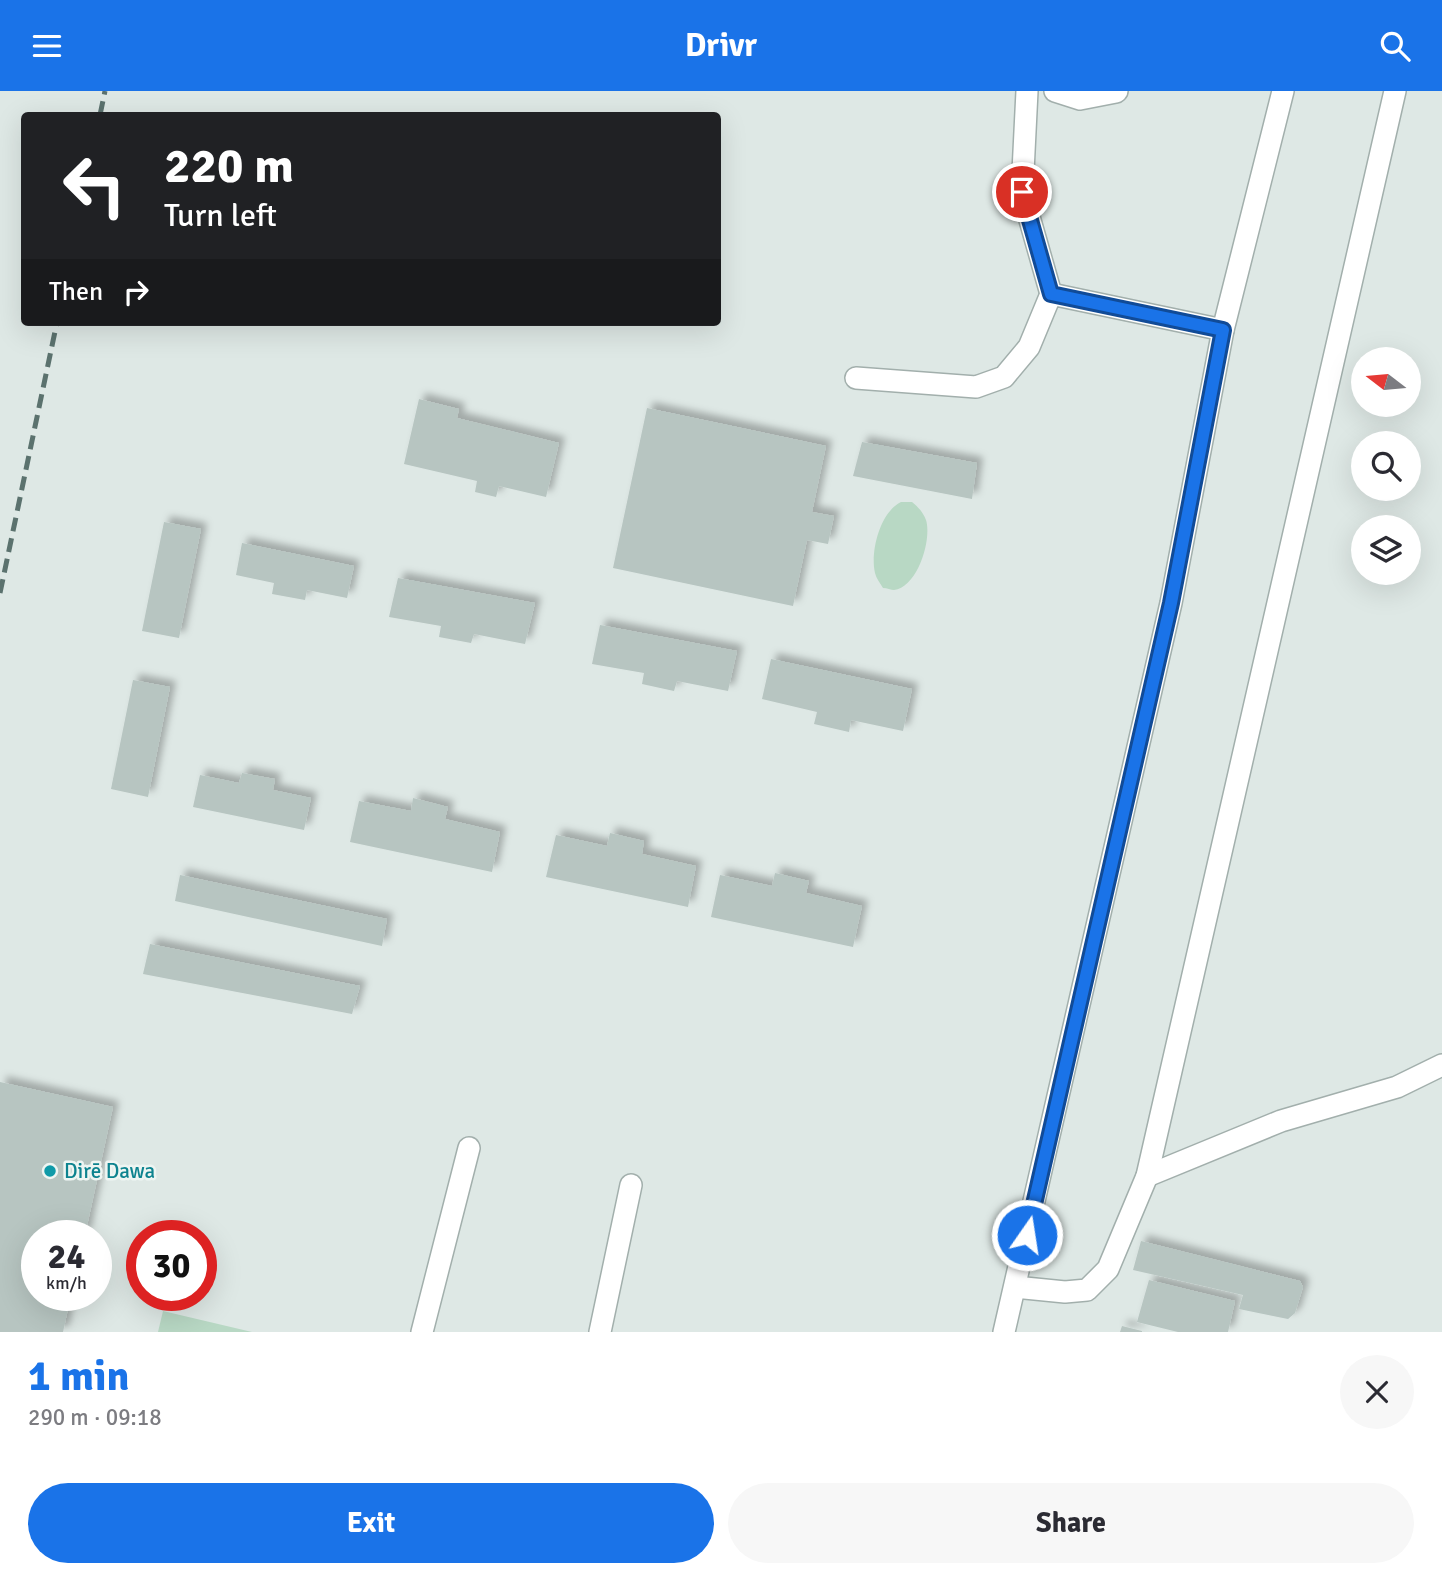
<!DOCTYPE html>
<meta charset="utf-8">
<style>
:root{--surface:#fff;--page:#f7f7f7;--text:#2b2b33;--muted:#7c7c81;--accent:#1a73e8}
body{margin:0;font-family:Signika,sans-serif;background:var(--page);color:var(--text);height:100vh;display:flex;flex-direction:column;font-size:26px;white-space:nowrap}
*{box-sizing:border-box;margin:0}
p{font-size:23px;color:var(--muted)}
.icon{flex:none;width:38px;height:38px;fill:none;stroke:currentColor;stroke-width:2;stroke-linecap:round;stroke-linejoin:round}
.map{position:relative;height:1241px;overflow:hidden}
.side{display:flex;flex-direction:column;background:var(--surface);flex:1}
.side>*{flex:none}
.hud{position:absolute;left:21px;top:21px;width:700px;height:214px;border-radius:7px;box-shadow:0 7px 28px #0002;background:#202124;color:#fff;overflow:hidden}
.needle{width:46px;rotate:286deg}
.buttons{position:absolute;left:1351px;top:256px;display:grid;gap:14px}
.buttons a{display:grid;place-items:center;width:70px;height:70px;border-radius:50%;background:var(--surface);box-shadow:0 7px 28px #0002;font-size:35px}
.speed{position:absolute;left:21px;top:1129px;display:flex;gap:14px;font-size:35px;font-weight:700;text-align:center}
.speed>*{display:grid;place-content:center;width:91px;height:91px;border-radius:50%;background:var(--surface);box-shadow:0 7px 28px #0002;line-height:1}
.speed small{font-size:18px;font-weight:400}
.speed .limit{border:10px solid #d22;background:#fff;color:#111}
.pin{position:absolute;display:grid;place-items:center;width:60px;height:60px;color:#fff;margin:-30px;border:4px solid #fff;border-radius:50%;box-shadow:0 2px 7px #0007}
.me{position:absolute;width:77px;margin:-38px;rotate:13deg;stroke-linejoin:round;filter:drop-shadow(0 0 5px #0008)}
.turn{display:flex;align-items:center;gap:24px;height:147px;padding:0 28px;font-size:32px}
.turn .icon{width:91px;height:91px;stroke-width:2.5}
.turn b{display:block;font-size:49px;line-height:60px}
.then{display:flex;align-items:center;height:66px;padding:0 28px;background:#0003;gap:14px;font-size:26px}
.round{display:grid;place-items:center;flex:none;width:74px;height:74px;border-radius:37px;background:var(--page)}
.head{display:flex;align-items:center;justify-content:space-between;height:119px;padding:0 28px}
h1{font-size:42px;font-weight:700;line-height:52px;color:var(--accent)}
.cta{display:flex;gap:14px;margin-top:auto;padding:14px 28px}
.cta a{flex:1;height:80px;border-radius:42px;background:var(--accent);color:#fff;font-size:28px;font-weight:700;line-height:80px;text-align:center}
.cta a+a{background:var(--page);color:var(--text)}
header{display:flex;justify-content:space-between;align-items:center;height:91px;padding:0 28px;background:var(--accent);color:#fff;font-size:32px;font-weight:700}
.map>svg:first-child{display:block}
.green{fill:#b8d8c4}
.building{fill:#b7c5c1;filter:url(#shadow)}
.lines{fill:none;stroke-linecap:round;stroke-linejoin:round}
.minor-casing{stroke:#a2afac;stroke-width:24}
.minor{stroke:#fff;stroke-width:21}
.rail{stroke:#5b726e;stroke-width:5;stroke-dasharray:14 7;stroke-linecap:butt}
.route-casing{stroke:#114b97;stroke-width:18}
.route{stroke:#1a73e8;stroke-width:12}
.culture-dot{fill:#0f9aa8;stroke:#eef5f2;stroke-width:2.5}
.labels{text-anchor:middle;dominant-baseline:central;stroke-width:5;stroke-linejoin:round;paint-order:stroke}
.culture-label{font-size:21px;fill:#0d838f;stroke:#eef5f2;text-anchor:start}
</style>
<header><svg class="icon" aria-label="menu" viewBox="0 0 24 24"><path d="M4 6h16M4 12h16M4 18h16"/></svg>Drivr<svg class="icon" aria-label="search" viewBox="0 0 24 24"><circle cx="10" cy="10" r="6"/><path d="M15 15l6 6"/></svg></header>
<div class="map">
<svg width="1442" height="1241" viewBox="0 0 1442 1241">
<defs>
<filter id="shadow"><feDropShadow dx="6" dy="-6" stdDeviation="3.5" flood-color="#0004"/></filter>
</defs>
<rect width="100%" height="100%" fill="#dee8e5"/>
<!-- green -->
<g class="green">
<path d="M901 411H912C918 416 923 421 926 429 932 448 918 496 894 499 891 499 887 497 883 497 880 492 876 487 875 482 870 461 880 421 901 411Z"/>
<polygon points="163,1220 252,1241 158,1241"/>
</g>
<!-- building -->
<g class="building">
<polygon points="419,308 459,318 457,327 559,352 546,406 499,395 496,406 475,401 477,390 404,373"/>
<polygon points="647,317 826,355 812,421 834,425 828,453 807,449 793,515 613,477"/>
<polygon points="862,351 977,372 972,408 853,385"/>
<polygon points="164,431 201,438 179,547 142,540"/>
<polygon points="242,452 354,475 347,507 307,499 305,509 272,503 274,492 236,484"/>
<polygon points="398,487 535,512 525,553 474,543 471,552 439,546 441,535 389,526"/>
<polygon points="600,534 737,560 728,600 677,590 674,600 642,593 644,582 592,573"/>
<polygon points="771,568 912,598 903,640 851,629 849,641 814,633 817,621 762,608"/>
<polygon points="133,589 170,596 148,706 111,698"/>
<polygon points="242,682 275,688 273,699 311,707 304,739 193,716 200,684 239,692"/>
<polygon points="413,707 448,716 445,728 500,741 492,781 350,751 359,710 411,720"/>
<polygon points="610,742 644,750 642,763 696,775 688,816 546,786 556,744 607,755"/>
<polygon points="775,782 809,790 806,802 862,815 853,856 711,826 720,784 772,795"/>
<polygon points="180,784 387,828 382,855 175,810"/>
<polygon points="150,853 360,895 352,923 143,883"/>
<polygon points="0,991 113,1016 85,1144 37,1144 37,1204 71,1204 63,1241 0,1241"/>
<polygon points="1141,1150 1300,1190 1303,1196 1295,1222 1288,1228 1239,1218 1243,1204 1133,1179"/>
<polygon points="1149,1189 1235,1210 1228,1241 1178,1241 1137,1231"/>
<polygon points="1122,1235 1142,1240 1142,1241 1120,1241"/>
</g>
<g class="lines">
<!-- minor casing -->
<g class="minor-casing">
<g id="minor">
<polyline points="1027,0 1022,101 1051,203"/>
<polyline points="1055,0 1080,8 1116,1 1117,0"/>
<polyline points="856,287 976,296 1004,286 1029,256 1051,203 1223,239"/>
<polyline points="1147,1085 1281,1030 1397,996 1442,974"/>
<polyline points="1015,1196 1065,1201 1087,1199 1108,1178 1147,1085 1395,0"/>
<polyline points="422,1241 469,1057"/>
<polyline points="600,1241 631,1094"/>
<polyline points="1004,1241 1171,512 1223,239 1283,0"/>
</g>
</g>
<!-- minor -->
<use href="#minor" class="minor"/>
<!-- rail -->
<g class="rail">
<polyline points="100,24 105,0"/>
<polyline points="0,502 57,231"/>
</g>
</g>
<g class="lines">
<!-- route casing -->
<g class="route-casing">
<polyline id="route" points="1022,101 1051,203 1223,239 1171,512 1027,1144"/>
</g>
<!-- route -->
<use href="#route" class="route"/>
</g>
<!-- markers -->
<circle class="culture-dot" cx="50" cy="1080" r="7"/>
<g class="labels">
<!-- culture labels -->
<g class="culture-label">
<text x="64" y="1080">Dirē Dawa</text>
</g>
</g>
</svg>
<div class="buttons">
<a><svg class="needle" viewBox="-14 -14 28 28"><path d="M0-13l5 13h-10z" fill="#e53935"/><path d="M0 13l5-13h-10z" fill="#7c7c81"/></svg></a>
<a><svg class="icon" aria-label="search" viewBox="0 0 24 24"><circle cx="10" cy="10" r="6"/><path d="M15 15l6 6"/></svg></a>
<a><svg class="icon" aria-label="layers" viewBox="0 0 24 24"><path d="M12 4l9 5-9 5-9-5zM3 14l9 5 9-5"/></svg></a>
</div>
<div class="speed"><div>24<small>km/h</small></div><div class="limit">30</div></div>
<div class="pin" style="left:1022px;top:101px;background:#d93025"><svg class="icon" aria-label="arrive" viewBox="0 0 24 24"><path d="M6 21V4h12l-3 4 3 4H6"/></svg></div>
<svg class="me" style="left:1027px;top:1144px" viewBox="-20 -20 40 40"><circle r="17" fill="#1a73e8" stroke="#fff" stroke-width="3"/><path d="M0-11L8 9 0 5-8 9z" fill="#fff"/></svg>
<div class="hud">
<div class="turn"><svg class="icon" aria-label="left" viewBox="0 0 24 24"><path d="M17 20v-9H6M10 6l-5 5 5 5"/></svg><div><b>220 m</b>Turn left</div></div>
<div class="then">Then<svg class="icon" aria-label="right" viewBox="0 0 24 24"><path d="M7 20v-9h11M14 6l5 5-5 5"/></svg></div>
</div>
</div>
<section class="side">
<div class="head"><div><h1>1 min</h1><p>290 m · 09:18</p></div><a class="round"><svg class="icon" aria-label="close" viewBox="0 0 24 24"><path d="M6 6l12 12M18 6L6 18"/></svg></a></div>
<div class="cta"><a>Exit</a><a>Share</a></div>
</section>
